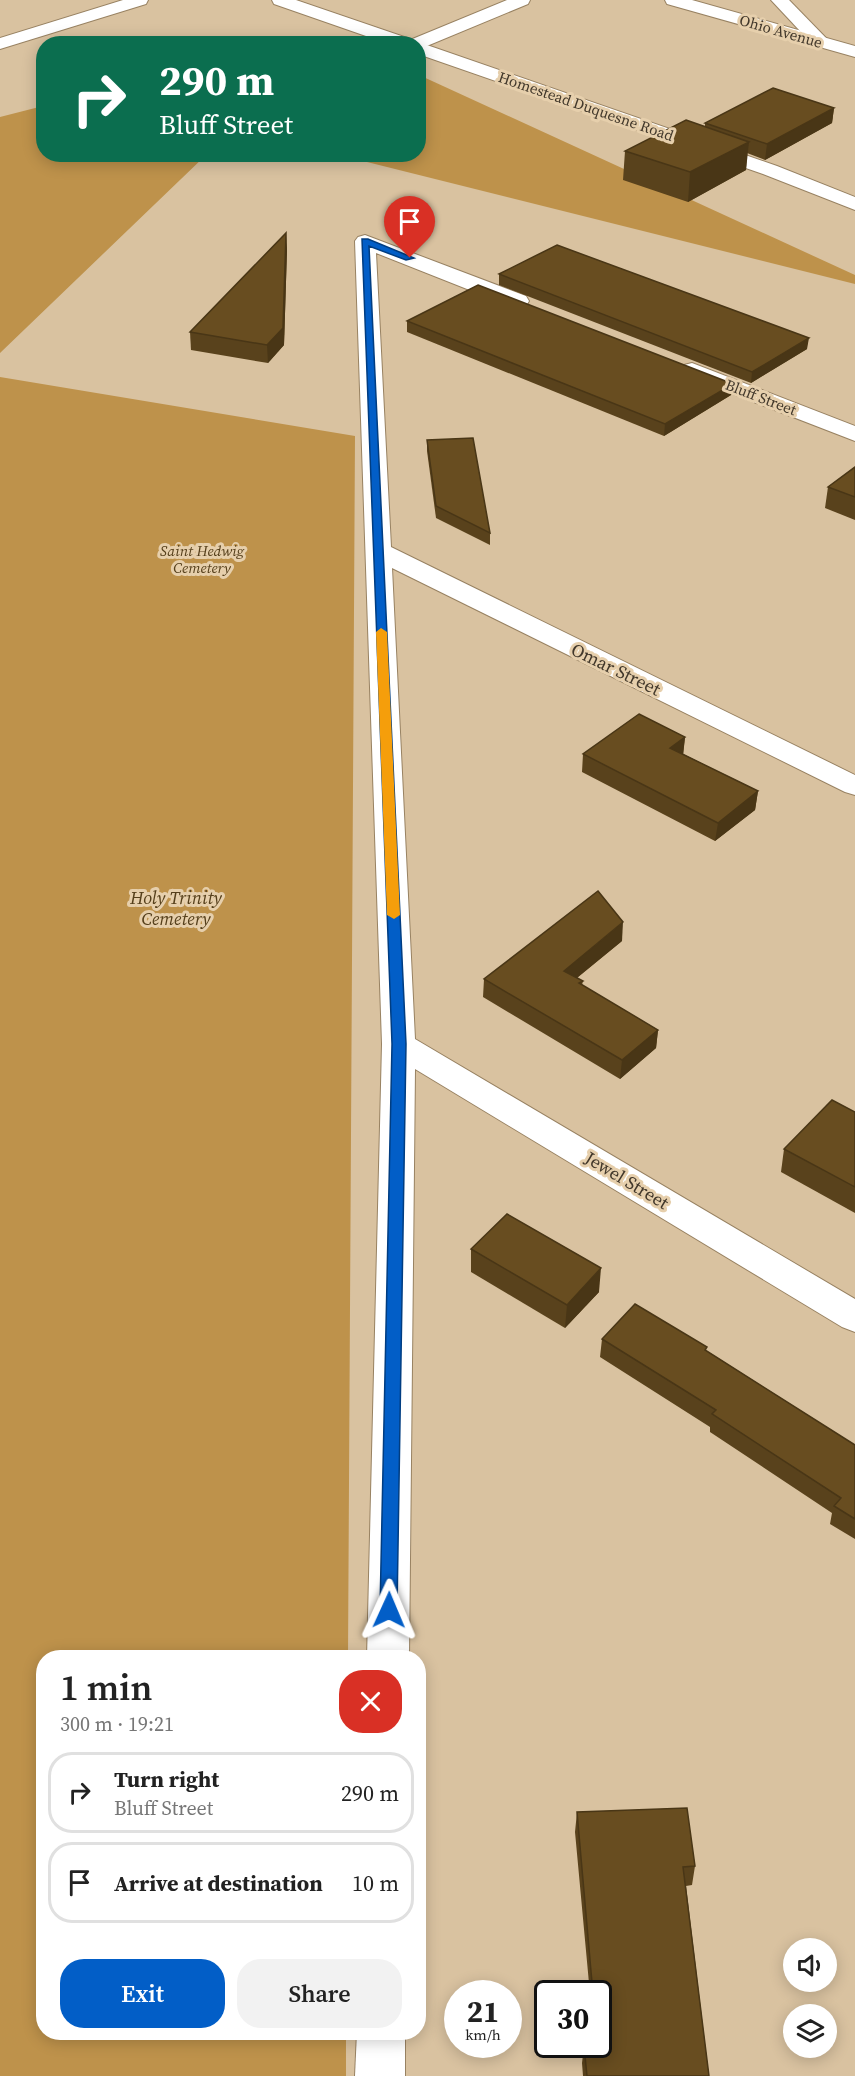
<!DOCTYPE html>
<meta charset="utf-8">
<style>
:root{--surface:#fff;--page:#f2f2f2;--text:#222;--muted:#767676;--line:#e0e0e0;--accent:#025ec7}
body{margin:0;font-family:"Source Serif 4",serif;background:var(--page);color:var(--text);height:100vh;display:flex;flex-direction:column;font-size:22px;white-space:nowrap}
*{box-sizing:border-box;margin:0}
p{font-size:20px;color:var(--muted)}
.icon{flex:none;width:33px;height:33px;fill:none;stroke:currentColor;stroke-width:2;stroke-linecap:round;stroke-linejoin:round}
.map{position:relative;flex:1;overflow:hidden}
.panel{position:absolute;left:36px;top:1650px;width:390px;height:390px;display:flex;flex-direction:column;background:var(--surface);border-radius:24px;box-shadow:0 3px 15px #0003}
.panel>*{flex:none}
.guide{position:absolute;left:36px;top:36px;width:390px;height:126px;border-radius:24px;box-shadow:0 3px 15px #0003;background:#0b6e4f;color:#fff;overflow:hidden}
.fabs{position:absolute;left:783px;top:1938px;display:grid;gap:12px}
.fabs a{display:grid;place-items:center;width:54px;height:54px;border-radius:50%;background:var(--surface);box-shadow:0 3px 15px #0003;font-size:30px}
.speed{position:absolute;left:444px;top:1980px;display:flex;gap:12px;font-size:30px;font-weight:700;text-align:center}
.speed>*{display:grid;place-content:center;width:78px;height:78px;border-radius:50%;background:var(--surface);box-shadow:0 3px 15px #0003;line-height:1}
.speed small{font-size:15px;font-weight:400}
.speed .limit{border:3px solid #111;border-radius:9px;background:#fff;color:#111}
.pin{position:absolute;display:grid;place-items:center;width:51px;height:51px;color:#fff;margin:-62px -26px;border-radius:50% 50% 50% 0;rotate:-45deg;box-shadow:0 0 6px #0007}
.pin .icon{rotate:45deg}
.me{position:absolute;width:66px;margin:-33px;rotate:1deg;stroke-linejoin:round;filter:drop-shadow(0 0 4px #0008)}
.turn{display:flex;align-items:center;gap:21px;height:126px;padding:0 24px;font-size:27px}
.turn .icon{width:78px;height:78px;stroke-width:2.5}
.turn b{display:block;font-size:42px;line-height:51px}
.round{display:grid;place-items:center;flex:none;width:63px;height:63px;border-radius:24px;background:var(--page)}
.head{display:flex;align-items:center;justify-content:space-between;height:102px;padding:0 24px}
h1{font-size:36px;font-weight:600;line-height:45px}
.button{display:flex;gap:12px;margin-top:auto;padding:12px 24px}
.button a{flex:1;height:69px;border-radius:24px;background:var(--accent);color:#fff;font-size:24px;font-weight:600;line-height:69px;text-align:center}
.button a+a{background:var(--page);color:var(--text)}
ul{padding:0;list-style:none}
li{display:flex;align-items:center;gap:18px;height:81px;margin:0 12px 9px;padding:0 12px;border:3px solid var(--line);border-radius:24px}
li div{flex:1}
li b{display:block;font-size:22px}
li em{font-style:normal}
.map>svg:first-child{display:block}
.green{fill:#be924b}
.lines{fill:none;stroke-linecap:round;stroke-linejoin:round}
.service-casing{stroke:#988262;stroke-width:2}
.minor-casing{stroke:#988262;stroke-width:2}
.tertiary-casing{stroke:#988262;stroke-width:2}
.service{fill:#fff;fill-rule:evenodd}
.minor{fill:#fff;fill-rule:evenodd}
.tertiary{fill:#fff;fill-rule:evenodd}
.wall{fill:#59421c}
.shaded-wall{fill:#493616}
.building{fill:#684d20;stroke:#493616;stroke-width:1.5}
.route{fill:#025ec7;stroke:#013d81;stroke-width:1.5}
.slow{fill:#f59e0b}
.labels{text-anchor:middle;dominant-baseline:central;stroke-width:6;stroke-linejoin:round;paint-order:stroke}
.far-street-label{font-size:15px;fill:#42382b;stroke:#e6cfac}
.far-park-label{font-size:15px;font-style:italic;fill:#553f1b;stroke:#e6cfac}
.street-label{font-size:18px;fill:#42382b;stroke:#e6cfac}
.park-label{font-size:18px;font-style:italic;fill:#553f1b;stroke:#e6cfac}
</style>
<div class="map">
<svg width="855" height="2076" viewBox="0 0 855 2076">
<rect width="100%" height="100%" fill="#d9c2a0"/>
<!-- green -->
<g class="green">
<polygon points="419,75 855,275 855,284 339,155 418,154"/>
<polygon points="43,106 44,154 206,155 0,353 0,117"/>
<polygon points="0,377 355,436 348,1657 44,1658 44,2032 346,2033 346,2076 0,2076"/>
</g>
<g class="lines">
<!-- service casing -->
<g class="service-casing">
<polygon id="service" points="771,0 789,0 827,39 830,43 827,47 815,47"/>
</g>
<!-- minor casing -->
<g class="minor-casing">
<g id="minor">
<polygon points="123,0 148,0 146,4 0,49 0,38"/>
<polygon points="507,0 530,0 528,4 422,48 418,49 418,44 408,44 410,40"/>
<polygon points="665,0 692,0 855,46 855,57 667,4"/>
<polygon points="365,235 526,296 529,301 526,306 518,307 510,306 376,253 391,547 855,775 855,795 845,792 392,568 415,1039 855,1299 855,1332 842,1327 415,1069 409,1658 367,1658 382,1044 355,241 358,237"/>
<polygon points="692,363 855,426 855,441 684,375 681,370 684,365"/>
<polygon points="357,2032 405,2032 405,2076 355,2076"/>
</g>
</g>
<!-- tertiary casing -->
<g class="tertiary-casing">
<polygon id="tertiary" points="272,0 296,0 413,40 415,43 424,44 777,166 855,197 855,210 763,174 418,54 418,44 389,44 274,4"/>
</g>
<!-- service -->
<use href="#service" class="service"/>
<!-- minor -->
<use href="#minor" class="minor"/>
<!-- tertiary -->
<use href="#tertiary" class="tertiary"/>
</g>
<!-- wall -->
<g class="wall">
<polygon points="834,108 832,123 765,160 747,153 746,170 688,202 623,180 625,151 705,127 705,123"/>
<polygon points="286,233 287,250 284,345 268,363 191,350 190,332"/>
<polygon points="499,274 807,349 751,383 499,285"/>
<polygon points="407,321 731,395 664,436 407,332"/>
<polygon points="427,440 490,533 490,545 436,518 427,451"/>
<polygon points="855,467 855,520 825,508 828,487"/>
<polygon points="685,737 683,754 758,791 755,810 715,841 582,772 583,754"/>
<polygon points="622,941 577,978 583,981 582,985 658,1030 656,1048 620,1079 483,997 484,979"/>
<polygon points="855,1112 855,1213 781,1172 784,1149"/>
<polygon points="471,1249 599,1292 565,1328 471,1272"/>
<polygon points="602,1339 707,1351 855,1445 855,1539 830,1524 832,1513 710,1432 710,1427 600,1357"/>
<polygon points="577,1812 695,1866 692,1885 686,1886 709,2076 583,2076 582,2063 584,2046 598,2044 598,1994 590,1994 575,1832"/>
</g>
<!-- shaded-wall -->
<g class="shaded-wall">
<polygon points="834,108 832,123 765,160 767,144"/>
<polygon points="749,142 746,170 688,202 690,172"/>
<polygon points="286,233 287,250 284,345 268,363 267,345"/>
<polygon points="809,338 807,349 751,383 752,372"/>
<polygon points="733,384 731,395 664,436 665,424"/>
<polygon points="685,737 683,756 670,748"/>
<polygon points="758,791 755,810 715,841 718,823"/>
<polygon points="623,922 622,941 563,989 564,971"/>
<polygon points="658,1030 656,1048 620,1079 622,1060"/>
<polygon points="601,1268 599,1292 565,1328 567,1305"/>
</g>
<!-- building -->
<g class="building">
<polygon points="773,88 834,108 767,144 705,123"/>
<polygon points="686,120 749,142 690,172 625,151"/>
<polygon points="286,233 283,328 267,345 190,332"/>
<polygon points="557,245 809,338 752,372 499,274"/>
<polygon points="478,285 733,384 665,424 407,321"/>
<polygon points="473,438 490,533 436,506 427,440"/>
<polygon points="855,467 855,497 828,487"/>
<polygon points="639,714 685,737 670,748 758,791 718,823 583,754"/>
<polygon points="598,891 623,922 564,971 583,981 579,983 658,1030 622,1060 484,979"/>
<polygon points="832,1100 855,1112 855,1187 784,1149"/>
<polygon points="507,1214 601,1268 567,1305 471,1249"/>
<polygon points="635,1304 707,1347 705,1350 855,1445 855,1519 834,1506 841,1498 712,1414 716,1410 602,1339"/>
<polygon points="687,1808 695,1866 683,1867 709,2076 587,2076 584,2046 598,2044 598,1994 593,1994 577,1812"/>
</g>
<!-- route -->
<polygon class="route" points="362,239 368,239 414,258 406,260 369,246 406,1044 397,1610 395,1616 389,1618 383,1616 380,1610 392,1044"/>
<!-- slow -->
<polygon class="slow" points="381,628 387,632 400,915 394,919 387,915 376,632"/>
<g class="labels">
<!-- far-street labels -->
<g class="far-street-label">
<text transform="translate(781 31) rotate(16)">Ohio Avenue</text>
<text transform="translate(586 106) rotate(19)">Homestead Duquesne Road</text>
<text transform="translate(761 397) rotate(21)">Bluff Street</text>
</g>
<!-- far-park labels -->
<g class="far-park-label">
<text x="202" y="550">Saint Hedwig<tspan x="202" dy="17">Cemetery</tspan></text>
</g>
<!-- street labels -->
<g class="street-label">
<text transform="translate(616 669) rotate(26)">Omar Street</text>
<text transform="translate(627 1180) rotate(31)">Jewel Street</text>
</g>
<!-- park labels -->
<g class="park-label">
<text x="176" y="897">Holy Trinity<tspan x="176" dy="21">Cemetery</tspan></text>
</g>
</g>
</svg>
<div class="fabs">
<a><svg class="icon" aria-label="sound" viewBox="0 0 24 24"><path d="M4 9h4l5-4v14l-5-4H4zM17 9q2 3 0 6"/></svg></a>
<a><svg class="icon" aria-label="layers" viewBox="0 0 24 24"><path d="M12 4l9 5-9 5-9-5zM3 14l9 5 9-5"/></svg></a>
</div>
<div class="speed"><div>21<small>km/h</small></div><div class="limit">30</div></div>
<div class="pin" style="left:410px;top:258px;background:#d93025"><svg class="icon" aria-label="arrive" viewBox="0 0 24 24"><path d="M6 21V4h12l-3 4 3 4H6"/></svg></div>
<svg class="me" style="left:389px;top:1610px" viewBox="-20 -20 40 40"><path d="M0-17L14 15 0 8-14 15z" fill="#025ec7" stroke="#fff" stroke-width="4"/></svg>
<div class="guide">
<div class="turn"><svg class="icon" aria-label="right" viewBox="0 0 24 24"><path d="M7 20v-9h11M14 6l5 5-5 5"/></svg><div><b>290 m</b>Bluff Street</div></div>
</div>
<section class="panel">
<div class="head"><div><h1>1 min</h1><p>300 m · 19:21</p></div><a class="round" style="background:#d93025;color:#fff"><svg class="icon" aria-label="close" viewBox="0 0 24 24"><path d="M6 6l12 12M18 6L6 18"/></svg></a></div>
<ul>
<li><svg class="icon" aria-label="right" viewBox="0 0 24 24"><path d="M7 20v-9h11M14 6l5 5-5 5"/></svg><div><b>Turn right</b><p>Bluff Street</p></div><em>290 m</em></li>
<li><svg class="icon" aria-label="arrive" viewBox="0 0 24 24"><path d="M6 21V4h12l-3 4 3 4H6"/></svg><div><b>Arrive at destination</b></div><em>10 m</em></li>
</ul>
<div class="button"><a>Exit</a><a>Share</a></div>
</section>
</div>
